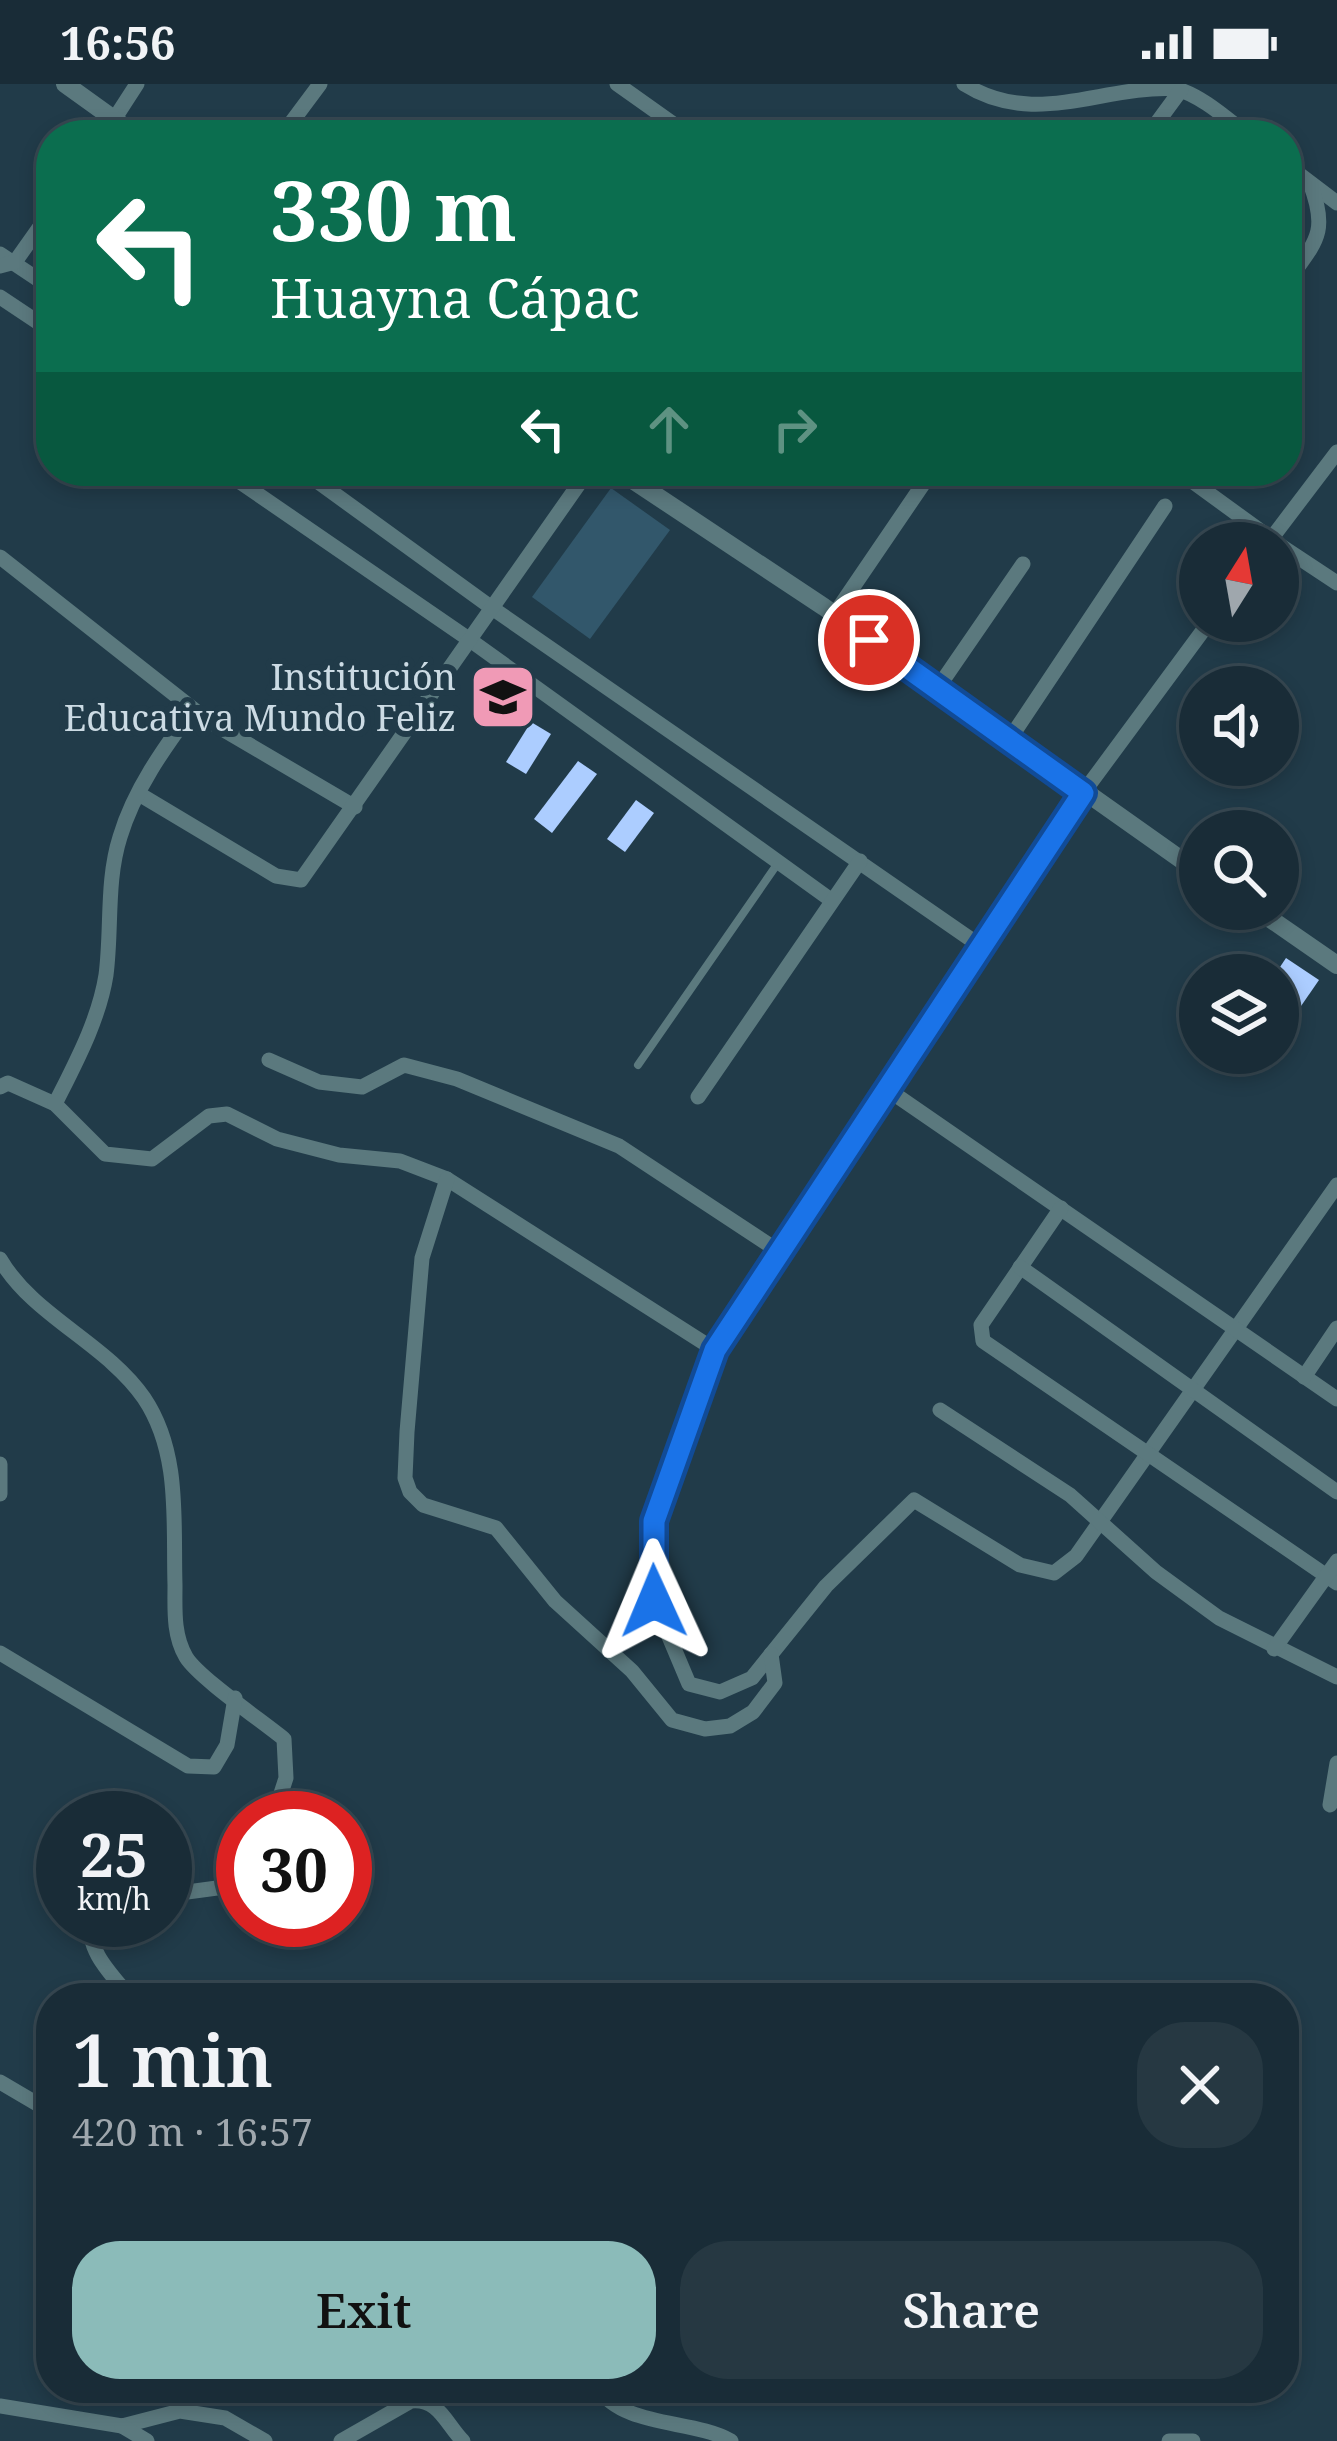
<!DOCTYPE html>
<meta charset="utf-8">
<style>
:root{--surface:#192c37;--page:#263842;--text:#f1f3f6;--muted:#9fa7ad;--line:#374852;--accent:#8bbbb9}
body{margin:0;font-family:"Noto Serif",serif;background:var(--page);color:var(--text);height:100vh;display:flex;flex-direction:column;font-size:45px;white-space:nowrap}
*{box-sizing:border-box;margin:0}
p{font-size:39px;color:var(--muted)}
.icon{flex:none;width:66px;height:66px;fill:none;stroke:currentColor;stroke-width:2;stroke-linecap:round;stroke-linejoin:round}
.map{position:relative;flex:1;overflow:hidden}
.panel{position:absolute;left:36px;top:1899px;width:1263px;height:420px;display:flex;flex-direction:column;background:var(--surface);border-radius:48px;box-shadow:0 6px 18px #0003,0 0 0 3px var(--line)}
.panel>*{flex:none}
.hud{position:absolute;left:36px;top:36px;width:1266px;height:366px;border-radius:48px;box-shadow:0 6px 18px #0003,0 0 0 3px var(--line);background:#0b6e4f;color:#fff;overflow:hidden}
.needle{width:78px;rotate:11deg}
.controls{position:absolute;left:1179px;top:438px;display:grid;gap:24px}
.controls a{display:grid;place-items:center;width:120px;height:120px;border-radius:50%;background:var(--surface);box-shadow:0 6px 18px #0003,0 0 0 3px var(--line);font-size:60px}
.speed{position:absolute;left:36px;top:1707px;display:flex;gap:24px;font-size:60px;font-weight:700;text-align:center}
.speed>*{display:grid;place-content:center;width:156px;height:156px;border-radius:50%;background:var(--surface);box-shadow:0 6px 18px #0003,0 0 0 3px var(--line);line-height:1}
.speed small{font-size:30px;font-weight:400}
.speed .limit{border:18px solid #d22;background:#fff;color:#111}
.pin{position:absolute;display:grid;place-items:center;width:102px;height:102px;color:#fff;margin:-51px;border:6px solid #fff;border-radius:50%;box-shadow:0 3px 12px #0007}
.me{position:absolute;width:132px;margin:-66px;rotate:359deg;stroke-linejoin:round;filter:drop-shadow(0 0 9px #0008)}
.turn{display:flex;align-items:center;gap:42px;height:252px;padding:0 36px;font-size:54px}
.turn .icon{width:156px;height:156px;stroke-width:2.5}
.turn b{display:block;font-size:84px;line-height:102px}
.lanes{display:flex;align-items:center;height:114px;padding:0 36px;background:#0003;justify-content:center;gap:60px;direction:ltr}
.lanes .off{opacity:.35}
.round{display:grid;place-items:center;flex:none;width:126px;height:126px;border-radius:48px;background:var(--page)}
.head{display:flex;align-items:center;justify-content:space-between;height:204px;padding:0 36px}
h1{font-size:72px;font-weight:600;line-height:90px}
.cta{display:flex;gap:24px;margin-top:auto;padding:24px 36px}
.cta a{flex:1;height:138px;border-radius:48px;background:var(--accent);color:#111;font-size:48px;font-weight:600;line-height:138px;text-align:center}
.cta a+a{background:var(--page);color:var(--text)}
.status{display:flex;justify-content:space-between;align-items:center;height:84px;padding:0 60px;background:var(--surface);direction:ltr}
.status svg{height:33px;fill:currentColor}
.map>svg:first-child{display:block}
.green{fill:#32576b}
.building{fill:#accdff}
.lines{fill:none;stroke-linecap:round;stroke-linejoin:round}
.service{stroke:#5b797e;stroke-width:8}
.minor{stroke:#5b797e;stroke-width:15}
.tertiary{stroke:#5b797e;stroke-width:18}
.route-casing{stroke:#114b97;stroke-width:30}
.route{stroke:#1a73e8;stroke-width:21}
.labels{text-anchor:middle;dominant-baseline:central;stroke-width:12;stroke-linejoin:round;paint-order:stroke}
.poi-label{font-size:36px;fill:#ccdbe4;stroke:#213b49;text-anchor:end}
</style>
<div class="status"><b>16:56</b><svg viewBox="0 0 49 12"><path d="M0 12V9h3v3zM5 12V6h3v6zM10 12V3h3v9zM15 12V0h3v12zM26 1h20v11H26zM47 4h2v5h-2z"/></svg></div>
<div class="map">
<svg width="1337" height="2357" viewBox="0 0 1337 2357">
<rect width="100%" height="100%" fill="#213b49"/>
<!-- green -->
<polygon class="green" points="611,404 670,446 590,555 532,513"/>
<!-- building -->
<g class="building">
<polygon points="531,638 551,650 526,690 506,678"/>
<polygon points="578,677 597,690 552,749 534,735"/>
<polygon points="636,716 654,729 625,768 607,755"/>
<polygon points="1286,874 1319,896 1299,925 1278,911 1278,886"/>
</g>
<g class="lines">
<!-- service -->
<polyline class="service" points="638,981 778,779"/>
<!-- minor -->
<g class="minor">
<polyline points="617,0 689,51"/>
<path d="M964 0C1035 45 1103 0 1177 5 1202 12 1227 35 1248 51"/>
<polyline points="104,51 137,0"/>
<polyline points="282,51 320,0"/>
<polyline points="1148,51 1181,6"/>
<polyline points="1287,81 1337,119"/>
<polyline points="0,170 51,204"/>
<polyline points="0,182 15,178 51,127"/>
<path d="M1287 198C1316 157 1329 149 1310 99"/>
<polyline points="0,213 51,247"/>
<polyline points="224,387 470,556 831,816"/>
<polyline points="303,387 492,524 979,861"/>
<polyline points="1178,387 1277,459"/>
<polyline points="1268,459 1337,368"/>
<polyline points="1278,460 1337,499"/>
<polyline points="0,473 207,636 355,723"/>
<polyline points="834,531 932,387"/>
<polyline points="1210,537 1083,709 979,861 715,1266 654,1437 654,1517 689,1600 720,1608 752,1594 826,1502 914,1416 1020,1481 1054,1489 1076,1472 1337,1101"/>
<polyline points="937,605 1023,480"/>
<polyline points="1009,656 1165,422"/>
<polyline points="139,710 276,792 301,796 588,387"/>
<polyline points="269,976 319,998 362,1003 404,981 457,995 619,1062 780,1168"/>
<polyline points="0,1003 8,999 55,1020 105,1070 152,1075 209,1032 227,1030 277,1055 339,1071 400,1077 447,1095 715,1266"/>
<polyline points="887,1005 1337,1315"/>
<polyline points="698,1013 860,777"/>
<path d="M55 1020C75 980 99 936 106 891 112 845 106 797 120 753 134 706 164 664 193 625"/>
<polyline points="447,1095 422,1174 407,1348 405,1394 410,1408 423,1421 496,1444 555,1517 632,1587 672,1636 705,1645 730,1642 753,1628 775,1599 771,1570"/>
<polyline points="1061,1124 981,1241 983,1257 1337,1499"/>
<path d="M0 1175C33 1232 106 1259 144 1314 181 1369 173 1438 175 1501 175 1525 173 1551 186 1573 198 1593 262 1637 284 1655L286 1694 273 1734"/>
<polyline points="1020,1183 1337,1408"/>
<polyline points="1304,1293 1337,1244"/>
<polyline points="940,1326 1070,1411 1156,1488 1219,1534 1337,1593"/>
<polyline points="0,1380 0,1410"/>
<polyline points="1274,1565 1337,1477"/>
<polyline points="0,1569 188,1682 214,1683 227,1661 235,1614"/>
<polyline points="1330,1721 1337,1679"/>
<polyline points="165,1811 217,1804 243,1794"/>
<path d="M92 1836C84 1865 113 1892 131 1914"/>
<polyline points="0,1998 51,2028"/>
<path d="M598 2304C624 2344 693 2335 731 2357"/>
<polyline points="0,2322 122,2342 180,2327 225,2334 265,2357"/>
<polyline points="122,2342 147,2357"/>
<path d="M341 2357 411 2317C439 2314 446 2340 463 2357"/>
<polyline points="1169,2357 1193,2357"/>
</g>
<!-- tertiary -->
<g class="tertiary">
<polyline points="65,0 136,51"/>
<polyline points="619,387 824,523 1200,789"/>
<polyline points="1256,825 1337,881"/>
</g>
</g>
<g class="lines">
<!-- route casing -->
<g class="route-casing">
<polyline id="route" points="654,1517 654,1437 715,1266 1083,709 869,556"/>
</g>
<!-- route -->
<use href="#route" class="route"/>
</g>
<!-- icons -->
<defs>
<g id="school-square" transform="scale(3.45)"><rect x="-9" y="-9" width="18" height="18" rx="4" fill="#f09ab6" stroke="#213b49"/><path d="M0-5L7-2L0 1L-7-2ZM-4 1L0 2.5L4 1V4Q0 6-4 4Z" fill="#111"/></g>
</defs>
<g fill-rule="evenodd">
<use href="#school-square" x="503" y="613"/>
</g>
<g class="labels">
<!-- poi labels -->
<g class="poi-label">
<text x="456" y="592">Institución<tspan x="456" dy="41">Educativa Mundo Feliz</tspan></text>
</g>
</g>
</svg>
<div class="controls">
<a><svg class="needle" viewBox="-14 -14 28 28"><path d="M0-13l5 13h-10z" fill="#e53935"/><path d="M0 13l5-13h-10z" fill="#9fa7ad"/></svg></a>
<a><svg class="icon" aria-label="sound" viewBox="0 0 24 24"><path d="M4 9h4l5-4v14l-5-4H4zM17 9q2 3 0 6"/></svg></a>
<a><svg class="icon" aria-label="search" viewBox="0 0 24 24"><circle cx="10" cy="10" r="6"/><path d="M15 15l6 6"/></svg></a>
<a><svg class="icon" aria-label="layers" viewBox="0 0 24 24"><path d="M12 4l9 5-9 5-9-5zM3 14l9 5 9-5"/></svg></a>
</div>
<div class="speed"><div>25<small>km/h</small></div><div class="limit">30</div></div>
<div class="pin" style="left:869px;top:556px;background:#d93025"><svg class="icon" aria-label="arrive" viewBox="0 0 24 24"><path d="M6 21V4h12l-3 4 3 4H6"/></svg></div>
<svg class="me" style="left:654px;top:1517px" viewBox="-20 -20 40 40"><path d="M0-17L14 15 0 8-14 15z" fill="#1a73e8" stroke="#fff" stroke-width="4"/></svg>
<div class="hud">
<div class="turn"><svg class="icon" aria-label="left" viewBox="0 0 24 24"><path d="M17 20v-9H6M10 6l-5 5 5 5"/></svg><div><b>330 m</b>Huayna Cápac</div></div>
<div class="lanes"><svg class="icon" aria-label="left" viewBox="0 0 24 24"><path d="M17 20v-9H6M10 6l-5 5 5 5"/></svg><svg class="icon off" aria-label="ahead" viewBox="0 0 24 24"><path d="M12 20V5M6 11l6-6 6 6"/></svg><svg class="icon off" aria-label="right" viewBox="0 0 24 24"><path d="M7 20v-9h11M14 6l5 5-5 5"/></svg></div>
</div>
<section class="panel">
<div class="head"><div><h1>1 min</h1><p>420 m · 16:57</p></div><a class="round"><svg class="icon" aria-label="close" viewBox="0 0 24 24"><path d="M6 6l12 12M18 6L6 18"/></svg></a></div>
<div class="cta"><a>Exit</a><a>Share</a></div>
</section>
</div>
